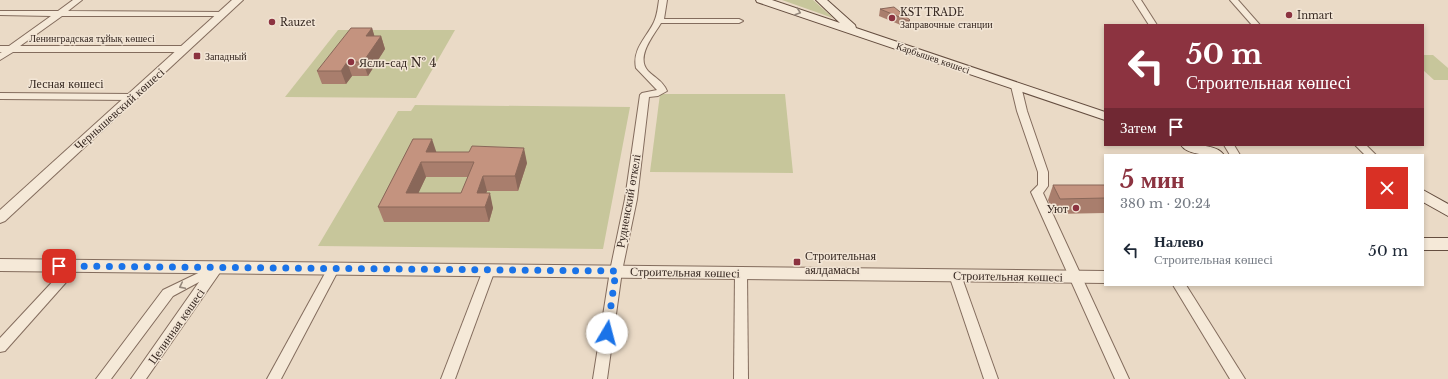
<!DOCTYPE html>
<html lang="ru">
<meta charset="utf-8">
<style>
:root{--surface:#fff;--page:#f2f2f3;--text:#1f2937;--muted:#747a83;--accent:#8c3340}
body{margin:0;font-family:"Libre Baskerville",serif;background:var(--page);color:var(--text);height:100vh;display:flex;flex-direction:column;font-size:15px;white-space:nowrap}
*{box-sizing:border-box;margin:0}
p{font-size:13px;color:var(--muted)}
.icon{flex:none;width:22px;height:22px;fill:none;stroke:currentColor;stroke-width:2;stroke-linecap:round;stroke-linejoin:round}
.map{position:relative;flex:1;overflow:hidden}
.panel{position:absolute;left:1104px;top:154px;width:320px;height:132px;display:flex;flex-direction:column;background:var(--surface);border-radius:0px;box-shadow:0 2px 6px #0003}
.panel>*{flex:none}
.banner{position:absolute;left:1104px;top:24px;width:320px;height:122px;border-radius:0px;box-shadow:0 2px 6px #0003;background:#8c3340;color:#fff;overflow:hidden}
.pin{position:absolute;display:grid;place-items:center;width:34px;height:34px;color:#fff;margin:-17px;border-radius:8px;box-shadow:0 2px 6px #0006}
.me{position:absolute;width:44px;margin:-22px;rotate:8deg;stroke-linejoin:round;filter:drop-shadow(0 0 3px #0008)}
.turn{display:flex;align-items:center;gap:14px;height:84px;padding:0 16px;font-size:18px}
.turn .icon{width:52px;height:52px;stroke-width:2.5}
.turn b{display:block;font-size:28px;line-height:34px}
.then{display:flex;align-items:center;height:38px;padding:0 16px;background:#0003;gap:8px;font-size:15px}
.round{display:grid;place-items:center;flex:none;width:42px;height:42px;border-radius:0px;background:var(--page)}
.headline{display:flex;align-items:center;justify-content:space-between;height:68px;padding:0 16px}
h1{font-size:24px;font-weight:700;line-height:30px;color:var(--accent)}
ul{padding:0;list-style:none}
li{display:flex;align-items:center;gap:12px;height:56px;padding:0 16px}
li div{flex:1}
li b{display:block;font-size:15px}
li em{font-style:normal}
.map>svg:first-child{display:block}
.green{fill:#c7c69b}
.lines{fill:none;stroke-linecap:round;stroke-linejoin:round}
.minor-casing{stroke:#836c5d;stroke-width:2}
.tertiary-casing{stroke:#836c5d;stroke-width:2}
.secondary-casing{stroke:#654e40;stroke-width:2}
.minor{fill:#f5e9d8;fill-rule:evenodd}
.tertiary{fill:#f5e9d8;fill-rule:evenodd}
.secondary{fill:#f5e9d8;fill-rule:evenodd}
.wall{fill:#a97e6d;fill-rule:evenodd}
.shaded-wall{fill:#896759}
.building{fill:#c4937f;stroke:#896759;fill-rule:evenodd}
.oneway{stroke:#95887c}
.route{stroke:#1a73e8;stroke-width:7;stroke-dasharray:0 12.6}
.poi-dot{fill:#8c3340;stroke:#f2e5d5;stroke-width:1.5}
.labels{text-anchor:middle;dominant-baseline:central;stroke-width:3;stroke-linejoin:round;paint-order:stroke}
.far-poi-label{font-size:10px;fill:#352720;stroke:#f2e5d5;text-anchor:start}
.far-street-label{font-size:10px;fill:#352720;stroke:#f2e5d5}
.poi-label{font-size:12px;fill:#352720;stroke:#f2e5d5;text-anchor:start}
.street-label{font-size:12px;fill:#352720;stroke:#f2e5d5}
</style>
<div class="map">
<svg width="1448" height="379" viewBox="0 0 1448 379">
<rect width="100%" height="100%" fill="#eadac6"/>
<!-- green -->
<g class="green">
<polygon points="782,0 813,0 833,18"/>
<polygon points="338,30 455,30 416,98 285,97"/>
<polygon points="1423,55 1433,55 1448,68 1448,80 1434,80 1423,70"/>
<polygon points="660,94 785,94 793,173 650,172"/>
<polygon points="415,105 630,107 603,249 318,246 398,111 411,111"/>
</g>
<g class="lines">
<!-- minor casing -->
<g class="minor-casing">
<g id="minor">
<polygon points="73,0 82,0 68,11 223,12 227,14 223,16 62,16 20,46 184,46 188,49 184,52 13,52 0,60 0,53 2,52 0,52 0,46 9,46 51,16 0,15 0,11 58,11"/>
<path d="M659 0H667L664 19H739L743 21 739 23H661C654 35 635 57 648 71 655 78 663 81 667 91L658 96 649 97 637 199 622 271 607 379H593L610 271 625 199 640 95 642 93 657 90 636 68C632 49 647 37 654 22 657 16 658 7 659 0Z"/>
<polygon points="1133,0 1141,0 1157,25 1149,25"/>
<polygon points="1230,0 1238,0 1260,25 1252,25"/>
<polygon points="1016,83 1021,86 1027,111 1048,172 1048,186 1043,193 1129,379 1115,379 1031,192 1038,185 1038,172 1017,111 1011,86"/>
<polygon points="0,93 132,94 137,97 132,100 0,99"/>
<polygon points="1224,145 1234,145 1240,155 1230,155"/>
<polygon points="1355,145 1366,145 1376,155 1365,155"/>
<polygon points="73,263 77,264 79,267 77,270 5,351 0,352 0,338 69,264"/>
<polygon points="217,264 221,265 223,268 221,271 146,379 131,379 199,282 173,296 111,379 96,379 163,290"/>
<polygon points="333,265 337,266 339,269 281,379 267,379 329,266"/>
<polygon points="489,266 493,267 495,270 455,379 441,379 483,270 485,267"/>
<polygon points="741,268 745,269 747,272 748,379 734,379 735,272 737,269"/>
<polygon points="955,270 959,272 961,275 998,379 984,379 949,275 951,272"/>
<polygon points="1173,285 1186,285 1245,379 1230,379"/>
</g>
</g>
<!-- tertiary casing -->
<g class="tertiary-casing">
<g id="tertiary">
<polygon points="232,0 243,0 5,221 0,223 0,210"/>
<polygon points="0,259 1105,271 1105,283 0,271"/>
</g>
</g>
<!-- secondary casing -->
<g class="secondary-casing">
<g id="secondary">
<polygon points="756,0 772,0 840,23 816,0 827,0 855,25 856,28 1105,112 1105,120 757,2"/>
<path d="M1181 145C1193 145 1217 144 1224 155 1212 155 1188 156 1181 145Z"/>
<polygon points="1423,190 1448,204 1448,216 1423,202"/>
<rect x="1423" y="238" width="25" height="12"/>
</g>
</g>
<!-- minor -->
<use href="#minor" class="minor"/>
<!-- tertiary -->
<use href="#tertiary" class="tertiary"/>
<!-- secondary -->
<use href="#secondary" class="secondary"/>
</g>
<!-- wall -->
<g class="wall">
<polygon points="880,9 910,20 908,28 879,16"/>
<polygon points="372,28 374,36 381,36 385,49 368,76 352,76 346,84 322,84 317,71"/>
<path d="M413 139 436 152 527 163 518 191H487L486 193 493 208 489 222H384L378 207ZM426 177H468L461 193H418Z"/>
<polygon points="1053,185 1105,185 1105,214 1105,213 1054,214 1048,200"/>
</g>
<!-- shaded-wall -->
<g class="shaded-wall">
<polygon points="372,28 376,41 366,36"/>
<polygon points="381,36 385,49 368,76 363,62"/>
<polygon points="347,62 352,76 346,84 341,71"/>
<polygon points="432,139 437,154 426,152"/>
<polygon points="524,148 527,163 518,191 515,176"/>
<polygon points="421,162 426,177 412,207 406,193"/>
<polygon points="483,176 487,191 481,207 477,193"/>
<polygon points="490,193 493,208 489,222 485,207"/>
</g>
<!-- building -->
<g class="building">
<polygon points="894,7 910,20 909,21 880,9"/>
<polygon points="351,28 372,28 366,36 381,36 363,62 347,62 341,71 317,71"/>
<path d="M413 139H432L426 152H469L472 146 524 148 515 176H483L477 193H490L485 207H378ZM421 162H474L461 193H406Z"/>
<polygon points="1053,185 1105,185 1105,198 1060,199"/>
</g>
<!-- one-way arrows -->
<defs><path id="oneway-chevron" d="M-2-3.5L2.5 0L-2 3.5" fill="none" stroke-width="1.6" stroke-linecap="round" stroke-linejoin="round"/></defs>
<g class="oneway">
<use href="#oneway-chevron" transform="translate(798 12) rotate(19)"/>
<use href="#oneway-chevron" transform="translate(182 286) rotate(154)"/>
</g>
<g class="lines">
<!-- route -->
<polyline class="route" points="59,266 616,271 607,333"/>
</g>
<!-- markers -->
<g class="poi-dot">
<circle cx="1289" cy="15" r="4"/>
<circle cx="892" cy="18" r="4"/>
<circle cx="272" cy="22" r="4"/>
<rect x="193" y="52" width="8" height="8" rx="2"/>
<circle cx="351" cy="62" r="4"/>
<circle cx="1076" cy="208" r="4"/>
<rect x="793" y="258" width="8" height="8" rx="2"/>
</g>
<g class="labels">
<!-- far-poi labels -->
<g class="far-poi-label">
<text x="900" y="12">KST TRADE<tspan x="900" dy="12">Заправочные станции</tspan></text>
<text x="1297" y="15">Inmart</text>
<text x="280" y="22">Rauzet</text>
<text x="205" y="56">Западный</text>
</g>
<!-- far-street labels -->
<g class="far-street-label">
<text x="92" y="38">Ленинградская тұйық көшесі</text>
<text transform="translate(933 58) rotate(19)">Карбышев көшесі</text>
</g>
<!-- poi labels -->
<g class="poi-label">
<text x="359" y="62">Ясли-сад № 4</text>
<text x="1068" y="208" text-anchor="end">Уют</text>
<text x="805" y="255">Строительная<tspan x="805" dy="14">аялдамасы</tspan></text>
</g>
<!-- street labels -->
<g class="street-label">
<text x="66" y="83">Лесная көшесі</text>
<text transform="translate(119 109) rotate(-42)">Чернышевский көшесі</text>
<text transform="translate(628 201) rotate(-80)">Рудненский өткелі</text>
<text transform="translate(685 272) rotate(1)">Строительная көшесі</text>
<text transform="translate(1008 276) rotate(1)">Строительная көшесі</text>
<text transform="translate(176 326) rotate(-55)">Целинная көшесі</text>
</g>
</g>
</svg>
<div class="pin" style="left:59px;top:266px;background:#d93025"><svg class="icon" aria-label="arrive" viewBox="0 0 24 24"><path d="M6 21V4h12l-3 4 3 4H6"/></svg></div>
<svg class="me" style="left:607px;top:333px" viewBox="-20 -20 40 40"><circle r="19" fill="#fff"/><path d="M0-13L10 11 0 6-10 11z" fill="#1a73e8"/></svg>
<div class="banner">
<div class="turn"><svg class="icon" aria-label="left" viewBox="0 0 24 24"><path d="M17 20v-9H6M10 6l-5 5 5 5"/></svg><div><b>50 m</b>Строительная көшесі</div></div>
<div class="then">Затем<svg class="icon" aria-label="arrive" viewBox="0 0 24 24"><path d="M6 21V4h12l-3 4 3 4H6"/></svg></div>
</div>
<section class="panel">
<div class="headline"><div><h1>5 мин</h1><p>380 m · 20:24</p></div><a class="round" style="background:#d93025;color:#fff"><svg class="icon" aria-label="close" viewBox="0 0 24 24"><path d="M6 6l12 12M18 6L6 18"/></svg></a></div>
<ul>
<li><svg class="icon" aria-label="left" viewBox="0 0 24 24"><path d="M17 20v-9H6M10 6l-5 5 5 5"/></svg><div><b>Налево</b><p>Строительная көшесі</p></div><em>50 m</em></li>
</ul>
</section>
</div>
